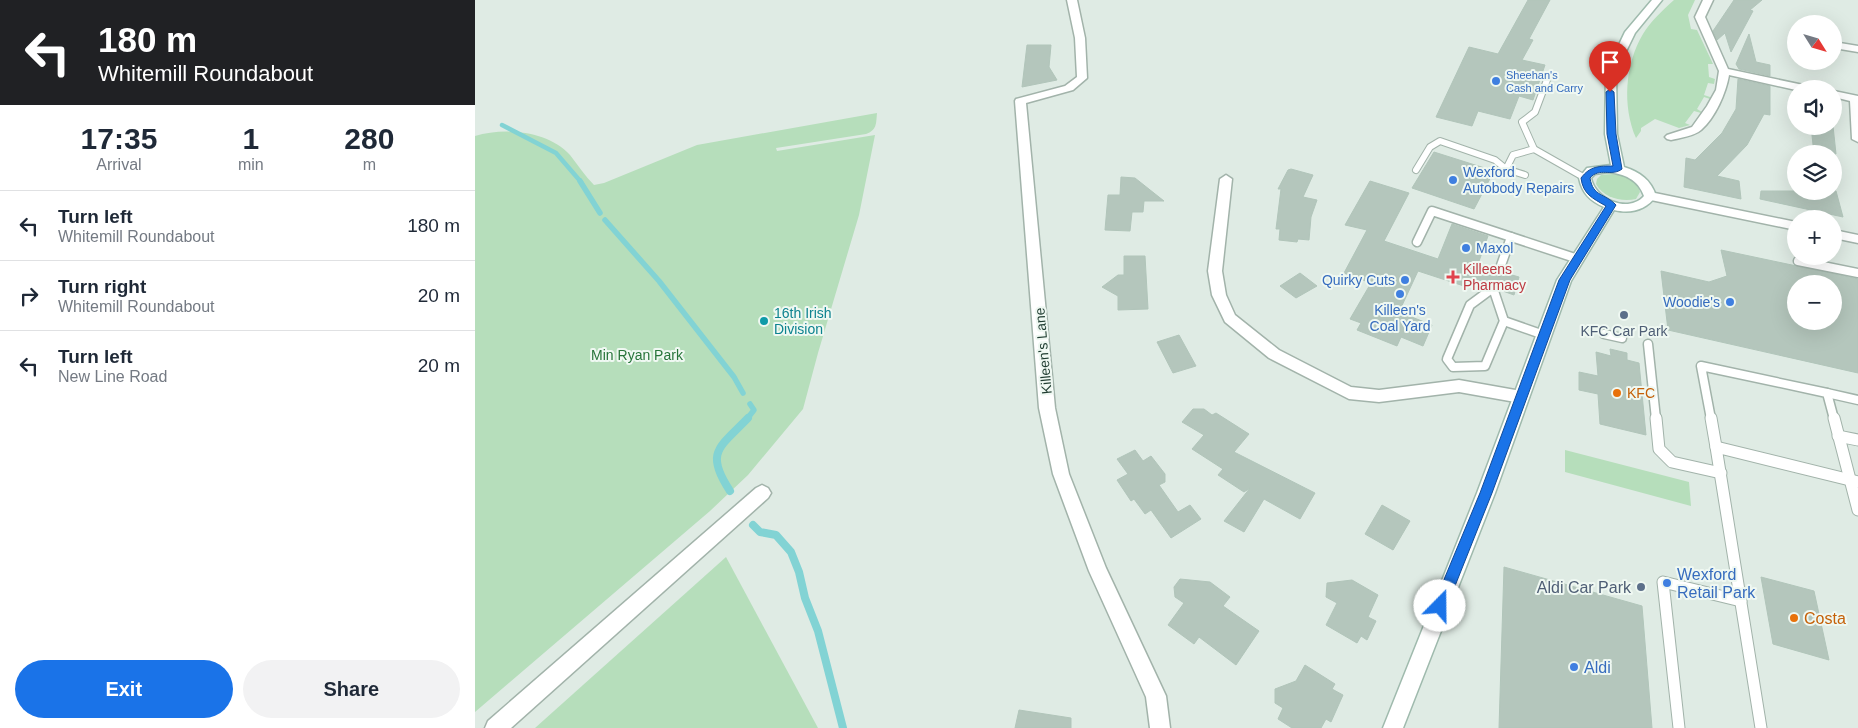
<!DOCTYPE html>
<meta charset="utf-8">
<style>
:root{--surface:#fff;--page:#f2f2f3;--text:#1f2937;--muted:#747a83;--line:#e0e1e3;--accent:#1a73e8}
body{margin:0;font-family:Arial,sans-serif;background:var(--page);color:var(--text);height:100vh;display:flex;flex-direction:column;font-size:19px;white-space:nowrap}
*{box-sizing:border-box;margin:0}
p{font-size:16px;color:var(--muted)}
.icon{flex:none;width:28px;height:28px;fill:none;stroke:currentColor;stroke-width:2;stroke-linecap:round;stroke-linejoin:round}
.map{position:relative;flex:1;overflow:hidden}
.details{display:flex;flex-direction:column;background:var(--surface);width:475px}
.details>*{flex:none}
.banner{background:#202124;color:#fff;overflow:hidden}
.needle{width:32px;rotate:127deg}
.fabs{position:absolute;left:1312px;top:15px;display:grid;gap:10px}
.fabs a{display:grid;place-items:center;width:55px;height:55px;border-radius:50%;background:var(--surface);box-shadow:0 5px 20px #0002;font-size:25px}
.pin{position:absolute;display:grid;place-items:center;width:42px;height:42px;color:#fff;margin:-51px -21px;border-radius:50% 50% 50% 0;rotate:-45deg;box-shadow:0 0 5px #0007}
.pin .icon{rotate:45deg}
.me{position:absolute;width:55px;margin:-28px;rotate:22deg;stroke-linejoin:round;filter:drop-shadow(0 0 4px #0008)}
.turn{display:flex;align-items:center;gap:18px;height:105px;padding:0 15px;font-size:22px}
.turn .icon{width:65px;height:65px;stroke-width:2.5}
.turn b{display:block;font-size:35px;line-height:42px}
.eta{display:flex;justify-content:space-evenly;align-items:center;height:85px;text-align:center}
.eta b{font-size:30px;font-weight:800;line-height:35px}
.action{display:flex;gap:10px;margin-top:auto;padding:10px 15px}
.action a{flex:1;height:58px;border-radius:30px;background:var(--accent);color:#fff;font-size:20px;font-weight:800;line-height:58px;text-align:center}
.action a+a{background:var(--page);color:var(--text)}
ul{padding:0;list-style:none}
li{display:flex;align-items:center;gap:15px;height:70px;padding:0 15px;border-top:1px solid var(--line)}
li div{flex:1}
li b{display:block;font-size:19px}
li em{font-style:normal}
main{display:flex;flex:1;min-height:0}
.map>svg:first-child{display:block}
.green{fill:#b6debb}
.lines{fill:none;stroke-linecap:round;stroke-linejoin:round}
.stream-far2{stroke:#82d3d4;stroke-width:4.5}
.stream-far1{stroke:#82d3d4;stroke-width:5.5}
.stream{stroke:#82d3d4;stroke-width:8}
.building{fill:#b4c6bc;stroke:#b1c5ba;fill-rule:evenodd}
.service-far2-casing{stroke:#a2b3aa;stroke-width:8}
.service-far1-casing{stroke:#a2b3aa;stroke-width:11}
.service-casing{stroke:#a2b3aa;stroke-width:13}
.minor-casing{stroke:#a2b3aa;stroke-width:3}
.secondary-casing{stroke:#9fbaad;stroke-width:3}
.service-far2{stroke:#fff;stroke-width:6}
.service-far1{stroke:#fff;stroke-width:8}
.service{stroke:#fff;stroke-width:11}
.minor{fill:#fff;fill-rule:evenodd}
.secondary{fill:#fff;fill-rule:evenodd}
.route{fill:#1a73e8;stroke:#114b97}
.shop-dot{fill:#3f7fe0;stroke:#eff8f2;stroke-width:2}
.health-dot{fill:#e0444e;stroke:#eff8f2;stroke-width:2}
.service-dot{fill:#5c6f8a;stroke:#eff8f2;stroke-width:2}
.culture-dot{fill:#0f9aa8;stroke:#eff8f2;stroke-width:2}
.food-dot{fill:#e8710a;stroke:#eff8f2;stroke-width:2}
.labels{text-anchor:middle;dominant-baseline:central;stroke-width:4;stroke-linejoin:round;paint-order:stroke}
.far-shop-label{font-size:11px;fill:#366cbe;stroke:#eff8f2;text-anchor:start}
.shop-label{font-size:14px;fill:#366cbe;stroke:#eff8f2;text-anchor:start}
.health-label{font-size:14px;fill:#be3a42;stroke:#eff8f2;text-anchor:start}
.culture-label{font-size:14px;fill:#0d838f;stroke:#eff8f2;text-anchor:start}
.service-label{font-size:14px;fill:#4e5e75;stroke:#eff8f2}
.street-label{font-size:14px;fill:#1f3c30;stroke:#eff8f2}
.park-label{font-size:14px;fill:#27753a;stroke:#eff8f2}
.food-label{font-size:14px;fill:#c56008;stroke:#eff8f2;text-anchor:start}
.near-shop-label{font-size:16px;fill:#366cbe;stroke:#eff8f2;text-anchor:start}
.near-service-label{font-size:16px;fill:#4e5e75;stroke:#eff8f2;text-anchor:end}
.near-food-label{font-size:16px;fill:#c56008;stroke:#eff8f2;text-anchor:start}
</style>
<main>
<section class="details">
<div class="banner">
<div class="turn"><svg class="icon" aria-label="left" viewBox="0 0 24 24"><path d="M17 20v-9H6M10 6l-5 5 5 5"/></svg><div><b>180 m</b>Whitemill Roundabout</div></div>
</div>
<div class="eta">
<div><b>17:35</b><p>Arrival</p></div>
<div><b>1</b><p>min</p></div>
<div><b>280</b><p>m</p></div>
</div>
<ul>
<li><svg class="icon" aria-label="left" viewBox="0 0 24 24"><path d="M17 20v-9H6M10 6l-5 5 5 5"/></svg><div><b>Turn left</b><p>Whitemill Roundabout</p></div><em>180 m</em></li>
<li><svg class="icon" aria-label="right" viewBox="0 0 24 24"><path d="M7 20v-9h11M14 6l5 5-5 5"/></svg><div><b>Turn right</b><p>Whitemill Roundabout</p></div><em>20 m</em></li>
<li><svg class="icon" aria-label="left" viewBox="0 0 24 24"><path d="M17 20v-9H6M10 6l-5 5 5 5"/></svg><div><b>Turn left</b><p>New Line Road</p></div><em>20 m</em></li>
</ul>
<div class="action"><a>Exit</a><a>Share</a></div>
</section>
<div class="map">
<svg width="1383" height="728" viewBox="0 0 1383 728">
<rect width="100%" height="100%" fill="#dfebe4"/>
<!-- green -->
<g class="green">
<path d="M1199 0H1220L1213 15 1216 29 1222 30 1238 64H1233L1234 77 1240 79 1239 84 1233 83 1229 95 1235 97V99L1229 97 1222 109 1227 112 1226 113 1219 111 1210 123 1215 125 1204 128 1180 119 1166 128V131L1161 138C1147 106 1150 64 1168 34 1175 22 1188 10 1199 0Z"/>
<path d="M402 113C401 124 402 130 391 134L301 148 302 151 400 135 384 215 343 353 328 409 273 475 235 511 0 712V136C30 127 73 131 95 155 103 165 110 176 119 185L129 183 222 145Z"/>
<path d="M1126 175C1141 173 1161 175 1165 192L1161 199C1146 202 1129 198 1121 184L1122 179Z"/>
<polygon points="1090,450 1214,482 1216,506 1090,472"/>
<polygon points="251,557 343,728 60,728"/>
</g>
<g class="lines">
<!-- stream-far2 -->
<polyline class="stream-far2" points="27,125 81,153 106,182"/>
<!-- stream-far1 -->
<g class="stream-far1">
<polyline points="105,181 125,213"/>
<polyline points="130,220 184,281 259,377 268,393"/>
<polyline points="272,419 279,410 275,404"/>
</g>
<!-- stream -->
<g class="stream">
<path d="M255 491C229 452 245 447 273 418"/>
<polyline points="278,525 285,532 301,535 316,552 324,572 330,598 343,631 368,728"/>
</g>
</g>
<!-- building -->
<g class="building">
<polygon points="1053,0 1075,0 1054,39 1058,40 1047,60 1070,65 1058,100 1044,96 1035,119 1003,111 997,126 961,117 994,47 1023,54"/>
<polygon points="1259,0 1287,0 1275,10 1278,11 1256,52 1250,33 1242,40 1238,31"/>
<polygon points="1274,34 1281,62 1295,65 1295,76 1264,69 1261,64"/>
<polygon points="552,45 576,45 574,67 582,80 547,87"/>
<polygon points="1263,79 1295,86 1295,115 1289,114 1272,145 1242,176 1264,181 1266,199 1209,187 1211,158 1220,160 1247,133 1261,109"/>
<polygon points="1336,126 1358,126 1361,154 1339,154"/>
<polygon points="959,152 1019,171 999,209 937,188"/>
<polygon points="816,169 838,175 828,197 842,200 836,217 834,240 823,239 822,242 804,240 805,229 801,229 806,189 803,189 813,170"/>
<polygon points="646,177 660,178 689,201 669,201 668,212 657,212 655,231 630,230 633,195 645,195"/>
<polygon points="895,181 934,193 909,241 963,259 977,224 1013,236 1003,264 1018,269 1019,274 1022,277 1027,276 1030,273 1044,277 1039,295 1025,290 1019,282 1011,286 994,280 992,287 943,271 924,312 957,325 948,346 926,337 922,346 882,330 886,323 875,319 896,283 869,273 892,230 870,225"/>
<polygon points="1286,191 1361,191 1368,217 1285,199"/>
<path d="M1246 250 1383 279V373L1193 330 1186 271 1234 282 1252 276ZM1321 284H1359V321H1321Z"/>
<polygon points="649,256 670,256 673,309 643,310 643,296 627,287 643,275 649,275"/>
<polygon points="825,273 842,286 821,298 805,286"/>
<polygon points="704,335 721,366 698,373 682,342"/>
<polygon points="1135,349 1152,353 1152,360 1164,363 1171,435 1125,424 1123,394 1104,390 1104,372 1123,376 1121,352 1136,356"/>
<polygon points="718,409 729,409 737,415 741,413 774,434 759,452 840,493 825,519 789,499 769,532 749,521 775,488 769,492 743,475 748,469 717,449 729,435 707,422"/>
<polygon points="660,450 668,461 676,456 690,474 690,482 684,485 703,512 715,505 726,519 696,538 676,510 670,514 659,499 656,501 642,480 653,474 642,459"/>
<polygon points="907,505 935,521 918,550 890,534"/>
<polygon points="1029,567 1167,606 1177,728 1024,728"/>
<polygon points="1286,577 1339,591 1354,660 1298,644"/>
<polygon points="705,579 735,582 755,597 748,606 784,631 761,665 724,637 719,644 693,625 709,603 700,597 699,587"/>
<polygon points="877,580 903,595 893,617 901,621 892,640 886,636 882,643 851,625 862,603 851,597 852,583"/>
<polygon points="830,665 860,684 857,689 868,695 856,722 851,719 846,728 817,728 803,719 808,708 800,703 800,689 821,681"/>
<polygon points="544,710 596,718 596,728 540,728"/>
</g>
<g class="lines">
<!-- service-far2 casing -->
<g class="service-far2-casing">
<g id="service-far2">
<polyline points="1072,80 1060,112 1047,122 1059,149 1110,178"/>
<polyline points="941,170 955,147 965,141 1020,160 1031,169"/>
<polyline points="1050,175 1031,169 1038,155 1059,149"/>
</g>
</g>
<!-- service-far1 casing -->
<g class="service-far1-casing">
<g id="service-far1">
<polyline points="942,242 957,211 1103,259"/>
<polyline points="1323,261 1383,273"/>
<polyline points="1024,271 1036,237"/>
<polygon points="1018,288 1029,321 1010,366 978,367 972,359 995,305"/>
<polyline points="1029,321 1069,335"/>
<polyline points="1129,334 1147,338"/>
<polyline points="1173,344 1181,419"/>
<polyline points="1352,393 1383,400"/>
<polyline points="1236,419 1226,366 1352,393 1359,419"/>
</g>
</g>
<!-- service casing -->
<g class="service-casing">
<g id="service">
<polyline points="1181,418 1184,449 1197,462 1246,473"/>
<polyline points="1236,418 1241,447"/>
<polyline points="1359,418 1383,510"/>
<polyline points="1363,436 1383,440"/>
<polyline points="1204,728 1188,582 1266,601"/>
<polyline points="1286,728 1241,447 1383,482"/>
</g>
</g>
<!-- minor casing -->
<g class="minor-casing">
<g id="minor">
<polygon points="592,0 602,0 610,38 612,78 598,90 551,103 580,408 594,474 631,568 691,696 695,728 675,728 671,697 614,571 578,474 564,408 540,101 541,99 590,86 602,77 600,38"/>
<path d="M1228 0H1238L1230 17 1253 69 1333 86 1338 89 1321 90 1254 75C1251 93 1240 118 1226 130 1220 136 1204 138 1196 140L1192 139 1190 137 1192 135 1217 127 1232 106 1241 90 1244 71 1220 17Z"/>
<polygon points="1359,42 1383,46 1383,52 1359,48"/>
<polygon points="1359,91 1383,96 1383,142 1377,139 1375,101 1359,97"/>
<polygon points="751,175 757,179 747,271 751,295 760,315 804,350 876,387 904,390 984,380 1046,391 1051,393 1054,397 1051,401 1046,403 984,392 904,402 874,399 794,358 750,322 737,295 733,271 745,179"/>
<polygon points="1175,192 1321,222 1321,230 1171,199 1169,196"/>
<polygon points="1359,230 1383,235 1383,243 1359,238"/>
<polygon points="287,485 293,488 296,493 293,498 36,728 10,728 13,721 281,488"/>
</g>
</g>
<!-- secondary casing -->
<g class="secondary-casing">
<path id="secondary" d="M1177 0H1187L1160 33 1141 72 1142 134 1149 167C1165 172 1176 180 1181 196 1171 210 1156 214 1139 210L1096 281 1020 493 928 728H908L1002 493 1082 280 1129 207C1115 201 1107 193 1104 178L1112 168 1136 165 1130 134 1131 72 1150 32ZM1133 172C1149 174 1163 179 1169 196 1153 214 1120 199 1116 178L1120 174Z"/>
</g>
<!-- service-far2 -->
<use href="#service-far2" class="service-far2"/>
<!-- service-far1 -->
<use href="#service-far1" class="service-far1"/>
<!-- service -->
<use href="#service" class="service"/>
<!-- minor -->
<use href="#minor" class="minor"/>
<!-- secondary -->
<use href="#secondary" class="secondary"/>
</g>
<!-- route -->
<path class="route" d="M1135 89 1139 92 1141 134 1147 169C1137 177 1124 167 1115 178 1118 197 1130 193 1141 205L1095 280 1017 493 970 611 965 614 960 611 958 606 1005 493 1084 280 1131 206C1117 198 1108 194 1106 178 1115 166 1124 166 1138 166L1132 134 1131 92Z"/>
<!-- markers -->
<g class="shop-dot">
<circle cx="1021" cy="81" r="5"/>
<circle cx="978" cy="180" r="5"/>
<circle cx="991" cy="248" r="5"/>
<circle cx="930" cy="280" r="5"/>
<circle cx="925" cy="294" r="5"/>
<circle cx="1255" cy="302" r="5"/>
<circle cx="1192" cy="583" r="5"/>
<circle cx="1099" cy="667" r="5"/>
</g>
<path class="health-dot" d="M975.5 269.5h5v5h5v5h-5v5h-5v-5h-5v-5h5z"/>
<g class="service-dot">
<circle cx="1149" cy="315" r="5"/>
<circle cx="1166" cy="587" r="5"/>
</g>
<circle class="culture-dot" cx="289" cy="321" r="5"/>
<g class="food-dot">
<circle cx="1142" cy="393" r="5"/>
<circle cx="1319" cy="618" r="5"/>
</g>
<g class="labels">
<!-- far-shop labels -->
<g class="far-shop-label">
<text x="1031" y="75">Sheehan's<tspan x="1031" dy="13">Cash and Carry</tspan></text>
</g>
<!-- shop labels -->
<g class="shop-label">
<text x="988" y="172">Wexford<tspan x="988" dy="16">Autobody Repairs</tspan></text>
<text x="1001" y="248">Maxol</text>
<text x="920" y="280" text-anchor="end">Quirky Cuts</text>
<text x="1245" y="302" text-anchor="end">Woodie's</text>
<text x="925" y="310" text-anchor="middle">Killeen's<tspan x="925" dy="16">Coal Yard</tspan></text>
</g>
<!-- health labels -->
<g class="health-label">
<text x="988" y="269">Killeens<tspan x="988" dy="16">Pharmacy</tspan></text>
</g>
<!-- culture labels -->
<g class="culture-label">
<text x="299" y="313">16th Irish<tspan x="299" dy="16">Division</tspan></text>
</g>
<!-- service labels -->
<g class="service-label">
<text x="1149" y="331">KFC Car Park</text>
</g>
<!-- street labels -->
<g class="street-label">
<text transform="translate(568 351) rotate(-95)">Killeen's Lane</text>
</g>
<!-- park labels -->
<g class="park-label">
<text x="162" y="355">Min Ryan Park</text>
</g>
<!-- food labels -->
<g class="food-label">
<text x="1152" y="393">KFC</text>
</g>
<!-- near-shop labels -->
<g class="near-shop-label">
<text x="1202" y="574">Wexford<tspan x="1202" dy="18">Retail Park</tspan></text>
<text x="1109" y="667">Aldi</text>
</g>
<!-- near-service labels -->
<g class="near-service-label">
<text x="1156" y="587">Aldi Car Park</text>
</g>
<!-- near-food labels -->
<g class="near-food-label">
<text x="1329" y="618">Costa</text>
</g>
</g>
</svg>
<div class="fabs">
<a><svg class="needle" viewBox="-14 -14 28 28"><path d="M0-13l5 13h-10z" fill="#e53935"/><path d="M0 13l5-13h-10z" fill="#747a83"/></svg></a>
<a><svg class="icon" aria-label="sound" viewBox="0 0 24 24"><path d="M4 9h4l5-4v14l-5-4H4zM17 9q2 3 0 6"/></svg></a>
<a><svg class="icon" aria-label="layers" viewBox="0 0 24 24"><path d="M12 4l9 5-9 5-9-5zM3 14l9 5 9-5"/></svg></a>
<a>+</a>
<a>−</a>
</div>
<div class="pin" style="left:1135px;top:92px;background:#d93025"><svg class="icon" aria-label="arrive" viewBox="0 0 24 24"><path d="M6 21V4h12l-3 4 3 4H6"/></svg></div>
<svg class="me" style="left:965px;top:606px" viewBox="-20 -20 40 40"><circle r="19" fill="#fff"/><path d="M0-13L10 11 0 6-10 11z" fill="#1a73e8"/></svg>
</div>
</main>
